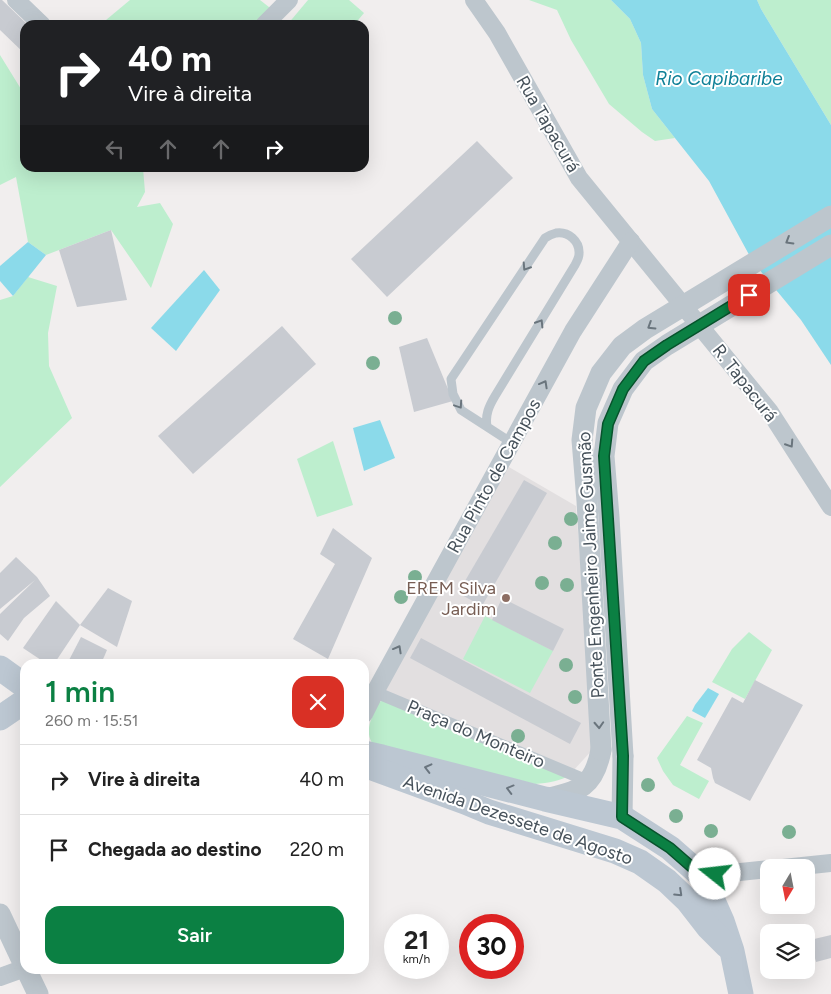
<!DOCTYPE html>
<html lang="pt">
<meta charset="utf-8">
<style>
:root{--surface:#fff;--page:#f6f6f6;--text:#222;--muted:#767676;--line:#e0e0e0;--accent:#0b8043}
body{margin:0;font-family:Figtree,sans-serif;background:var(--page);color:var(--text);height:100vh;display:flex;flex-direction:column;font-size:19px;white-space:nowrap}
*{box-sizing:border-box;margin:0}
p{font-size:16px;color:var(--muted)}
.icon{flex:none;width:28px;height:28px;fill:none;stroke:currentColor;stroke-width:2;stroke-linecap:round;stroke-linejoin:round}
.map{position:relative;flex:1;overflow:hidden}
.sheet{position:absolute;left:20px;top:659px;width:349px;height:315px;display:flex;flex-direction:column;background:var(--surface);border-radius:15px;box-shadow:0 5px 20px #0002}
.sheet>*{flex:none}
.banner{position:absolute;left:20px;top:20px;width:349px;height:152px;border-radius:15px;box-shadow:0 5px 20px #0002;background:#202124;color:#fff;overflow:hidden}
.needle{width:32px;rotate:190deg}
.buttons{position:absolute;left:760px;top:859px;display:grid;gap:10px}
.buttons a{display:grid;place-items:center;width:55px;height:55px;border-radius:10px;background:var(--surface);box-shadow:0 5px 20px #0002;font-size:25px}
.speed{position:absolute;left:384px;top:914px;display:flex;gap:10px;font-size:25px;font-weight:700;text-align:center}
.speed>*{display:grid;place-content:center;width:65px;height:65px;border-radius:50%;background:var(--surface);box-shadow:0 5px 20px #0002;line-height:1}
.speed small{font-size:12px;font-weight:400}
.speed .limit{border:8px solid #d22;background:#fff;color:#111}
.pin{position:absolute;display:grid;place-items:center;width:42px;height:42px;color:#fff;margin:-21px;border-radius:10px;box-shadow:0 2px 8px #0006}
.me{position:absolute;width:55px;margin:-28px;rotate:286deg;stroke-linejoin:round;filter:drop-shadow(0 0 4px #0008)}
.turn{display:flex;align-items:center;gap:18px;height:105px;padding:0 25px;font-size:22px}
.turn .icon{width:65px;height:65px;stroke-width:2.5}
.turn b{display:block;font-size:35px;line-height:42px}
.lanes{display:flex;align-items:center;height:48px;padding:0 25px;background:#0003;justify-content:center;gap:25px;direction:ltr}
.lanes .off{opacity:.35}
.round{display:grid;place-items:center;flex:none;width:52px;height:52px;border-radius:15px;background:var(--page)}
.summary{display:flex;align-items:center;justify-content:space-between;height:85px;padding:0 25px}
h1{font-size:30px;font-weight:600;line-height:38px;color:var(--accent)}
.primary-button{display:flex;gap:10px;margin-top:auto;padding:10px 25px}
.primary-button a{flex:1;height:58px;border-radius:15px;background:var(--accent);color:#fff;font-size:20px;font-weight:600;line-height:58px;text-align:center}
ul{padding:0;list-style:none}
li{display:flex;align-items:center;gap:15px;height:70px;padding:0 25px;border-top:1px solid var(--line)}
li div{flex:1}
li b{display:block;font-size:19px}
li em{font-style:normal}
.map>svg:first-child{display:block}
.education{fill:#e2dfe0}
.green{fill:#bdeece}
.water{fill:#8bdaea}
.building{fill:#c8cbd1}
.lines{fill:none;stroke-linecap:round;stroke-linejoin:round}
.service{stroke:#bdc6cd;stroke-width:9}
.pedestrian{stroke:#bdc6cd;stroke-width:12}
.minor{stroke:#bdc6cd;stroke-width:18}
.tertiary{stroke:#bdc6cd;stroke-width:21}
.secondary{stroke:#bcc7d2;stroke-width:25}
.tertiary-bridge{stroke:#bdc6cd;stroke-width:21}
.tree{fill:#7aaf92}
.oneway{stroke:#6a757d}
.oneway2{stroke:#6a757f}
.route-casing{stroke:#07532c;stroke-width:12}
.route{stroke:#0b8043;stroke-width:9}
.education-dot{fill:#8d6e63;stroke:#fff;stroke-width:2}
.labels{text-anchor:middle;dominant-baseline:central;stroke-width:4;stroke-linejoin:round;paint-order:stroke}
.street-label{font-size:18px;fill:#47525b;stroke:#fff}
.education-label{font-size:18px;fill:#785e54;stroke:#fff;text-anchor:end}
.water-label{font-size:19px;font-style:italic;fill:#0f8097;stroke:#fff}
</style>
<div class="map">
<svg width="831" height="994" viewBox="0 0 831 994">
<rect width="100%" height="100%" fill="#f1eeee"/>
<!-- education -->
<polygon class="education" points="502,463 576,506 594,748 573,771 381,690"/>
<!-- green -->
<g class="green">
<polygon points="130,0 260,0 274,11 257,25 100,25"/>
<polygon points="308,0 349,0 364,13 354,25 287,25"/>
<polygon points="529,0 611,0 630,19 641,43 643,75 652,109 675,138 655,141 642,132 609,104 571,40 557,10"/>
<polygon points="757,0 831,0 831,125 761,9"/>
<polygon points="0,55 21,89 25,86 25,168 143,168 145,192 137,207 160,203 173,224 151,288 111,230 46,255 28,242 16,177 0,185"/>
<polygon points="28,277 57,286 48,333 49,366 72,418 0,487 0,300 13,296"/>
<polygon points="333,441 353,505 317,517 297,459"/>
<polygon points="485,616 553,651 530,693 463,659"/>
<polygon points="749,632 772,650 745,699 712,682 732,649"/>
<path d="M390 698 572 774C560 781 549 783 535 784L372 743C364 729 373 715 379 702Z"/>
<polygon points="687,716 703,723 680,765 709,781 699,799 673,785 663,771 657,758"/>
</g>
<!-- water -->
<g class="water">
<polygon points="611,0 757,0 761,9 831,125 831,365 801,320 753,262 709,181 652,109 643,75 641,43 630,19"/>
<polygon points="28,242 46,255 13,296 0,281 0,266"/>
<polygon points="204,270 220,290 176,351 151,328"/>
<polygon points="380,420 395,458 364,471 353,428"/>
<polygon points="708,688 719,694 705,718 692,711 695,705"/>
</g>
<!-- building -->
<g class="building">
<polygon points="0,0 2,0 28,25 25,25 25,54 0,30"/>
<polygon points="477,141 513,178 387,297 351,259"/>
<polygon points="111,230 127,300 77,307 59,250"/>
<polygon points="282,326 316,364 193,474 158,436"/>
<polygon points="427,338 453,401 414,412 399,347"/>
<polygon points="524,480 547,493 482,606 458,593"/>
<polygon points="333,528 372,558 328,659 293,639 335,564 320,554"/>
<polygon points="16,557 37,577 50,596 24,618 8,641 0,634 0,614 35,580 0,609 0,573"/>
<polygon points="108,588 132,601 117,647 80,625"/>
<polygon points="502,598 564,629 553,651 492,620"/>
<polygon points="56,601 80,625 54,664 47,664 23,648"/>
<polygon points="81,637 107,650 101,664 67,664"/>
<polygon points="421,638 581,723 570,744 410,658"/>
<polygon points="755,680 803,705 750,801 715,783 713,778 711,768 697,760 732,697 743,703"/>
<polygon points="831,935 831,958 816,962 810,940"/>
</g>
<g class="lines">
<!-- service -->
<path class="service" d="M487 426C485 415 489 406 495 396L575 265C577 261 579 258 579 254 580 241 568 231 556 233 552 234 548 236 545 238L451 379 453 394 461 410 512 443"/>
<!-- pedestrian -->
<polyline class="pedestrian" points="375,692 588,781"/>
<!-- minor -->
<g class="minor">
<polyline points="16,0 42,25"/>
<polyline points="474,0 497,33 579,178 770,412 831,507"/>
<polyline points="264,25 289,0"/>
<polyline points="364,714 375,692 573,331 631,241"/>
<polyline points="783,868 831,863"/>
<polyline points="702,876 769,869"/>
<polyline points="0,977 25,968"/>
</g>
<!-- tertiary -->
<g class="tertiary">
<path d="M545 799C578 791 594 788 601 750"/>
<polyline points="622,817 623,756"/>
<polyline points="0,914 25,967"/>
<polyline points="26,969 38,994"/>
</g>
<!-- secondary -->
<g class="secondary">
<polyline points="0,668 25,686"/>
<polyline points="0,718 25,701"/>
<polyline points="364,753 382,757 545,799 622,817 670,848 702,876 722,921 732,951 741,994"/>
<polyline points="375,769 465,802 489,812 615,851 640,862 667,881 688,901 709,928 727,946"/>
</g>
<!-- tertiary-bridge -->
<g class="tertiary-bridge">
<polyline points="601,750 587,501 582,440 586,408 601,373 622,346 645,329 831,216"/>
<polyline points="623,756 609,517 604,456 608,423 623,389 644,361 667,345 831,245"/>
</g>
</g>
<!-- trees -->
<g class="tree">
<circle cx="395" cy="318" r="7"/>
<circle cx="373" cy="363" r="7"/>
<circle cx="571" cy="519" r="7"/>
<circle cx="555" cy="543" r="7"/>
<circle cx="415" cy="577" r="7"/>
<circle cx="542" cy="583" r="7"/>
<circle cx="567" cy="585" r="7"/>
<circle cx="401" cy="597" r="7"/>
<circle cx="566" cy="665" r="7"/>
<circle cx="575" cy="697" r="7"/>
<circle cx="518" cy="736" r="7"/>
<circle cx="648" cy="785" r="7"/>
<circle cx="676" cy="816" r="7"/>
<circle cx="711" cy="831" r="7"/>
<circle cx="789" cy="832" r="7"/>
</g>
<!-- one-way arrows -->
<defs><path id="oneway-chevron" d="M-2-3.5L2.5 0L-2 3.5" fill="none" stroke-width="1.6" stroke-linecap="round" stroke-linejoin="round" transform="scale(1.25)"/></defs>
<g class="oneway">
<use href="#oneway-chevron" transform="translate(789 241) rotate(149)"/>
<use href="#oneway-chevron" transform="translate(526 267) rotate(123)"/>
<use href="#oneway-chevron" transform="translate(540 323) rotate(-58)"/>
<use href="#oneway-chevron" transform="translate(651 326) rotate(148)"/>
<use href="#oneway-chevron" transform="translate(544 384) rotate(-61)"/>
<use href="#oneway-chevron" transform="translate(459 405) rotate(56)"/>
<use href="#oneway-chevron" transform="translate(790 444) rotate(57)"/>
<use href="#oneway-chevron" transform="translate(398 649) rotate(-61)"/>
<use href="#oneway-chevron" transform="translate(599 725) rotate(87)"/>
</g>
<g class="oneway2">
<use href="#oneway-chevron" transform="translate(428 768) rotate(-166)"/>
<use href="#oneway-chevron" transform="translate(510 789) rotate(-165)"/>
<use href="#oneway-chevron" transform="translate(679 893) rotate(43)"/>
</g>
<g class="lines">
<!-- route casing -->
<g class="route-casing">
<polyline id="route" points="715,874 702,876 670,848 622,817 623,756 604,456 608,424 623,389 644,361 667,345 749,295"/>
</g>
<!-- route -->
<use href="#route" class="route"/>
</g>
<!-- markers -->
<circle class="education-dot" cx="506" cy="598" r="5"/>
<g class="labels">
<!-- street labels -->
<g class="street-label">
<text transform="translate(548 124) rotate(60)">Rua Tapacurá</text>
<text transform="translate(745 383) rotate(52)">R. Tapacurá</text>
<text transform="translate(494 476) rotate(-61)">Rua Pinto de Campos</text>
<text transform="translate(591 565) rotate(-93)">Ponte Engenheiro Jaime Gusmão</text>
<text transform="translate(476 734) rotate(23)">Praça do Monteiro</text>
<text transform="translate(518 820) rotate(19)">Avenida Dezessete de Agosto</text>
</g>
<!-- education labels -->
<g class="education-label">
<text x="496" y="588">EREM Silva<tspan x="496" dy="21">Jardim</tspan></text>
</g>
<!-- water labels -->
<g class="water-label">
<text x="719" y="78">Rio Capibaribe</text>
</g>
</g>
</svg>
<div class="buttons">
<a><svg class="needle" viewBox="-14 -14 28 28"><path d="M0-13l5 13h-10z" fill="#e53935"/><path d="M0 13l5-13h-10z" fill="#767676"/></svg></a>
<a><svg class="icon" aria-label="layers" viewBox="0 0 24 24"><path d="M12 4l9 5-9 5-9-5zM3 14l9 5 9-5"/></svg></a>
</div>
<div class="speed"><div>21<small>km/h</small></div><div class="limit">30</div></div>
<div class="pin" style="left:749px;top:295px;background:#d93025"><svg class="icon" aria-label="arrive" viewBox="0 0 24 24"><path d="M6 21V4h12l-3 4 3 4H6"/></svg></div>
<svg class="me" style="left:715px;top:874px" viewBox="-20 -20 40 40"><circle r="19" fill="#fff"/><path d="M0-13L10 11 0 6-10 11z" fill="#0b8043"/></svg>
<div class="banner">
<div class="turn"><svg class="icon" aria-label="right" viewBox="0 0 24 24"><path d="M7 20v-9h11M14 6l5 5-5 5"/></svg><div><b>40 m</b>Vire à direita</div></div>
<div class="lanes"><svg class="icon off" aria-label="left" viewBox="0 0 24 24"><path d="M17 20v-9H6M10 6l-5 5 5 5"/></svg><svg class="icon off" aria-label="ahead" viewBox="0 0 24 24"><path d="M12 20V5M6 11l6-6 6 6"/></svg><svg class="icon off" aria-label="ahead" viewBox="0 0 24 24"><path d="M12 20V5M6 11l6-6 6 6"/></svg><svg class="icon" aria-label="right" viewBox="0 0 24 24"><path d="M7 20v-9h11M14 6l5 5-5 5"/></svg></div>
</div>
<section class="sheet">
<div class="summary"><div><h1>1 min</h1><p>260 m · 15:51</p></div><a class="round" style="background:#d93025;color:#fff"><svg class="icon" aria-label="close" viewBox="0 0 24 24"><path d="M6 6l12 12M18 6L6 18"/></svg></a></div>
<ul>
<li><svg class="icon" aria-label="right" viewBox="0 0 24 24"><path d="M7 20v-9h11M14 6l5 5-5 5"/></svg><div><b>Vire à direita</b></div><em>40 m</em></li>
<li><svg class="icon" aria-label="arrive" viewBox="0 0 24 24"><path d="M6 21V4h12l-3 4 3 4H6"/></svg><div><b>Chegada ao destino</b></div><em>220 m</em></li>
</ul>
<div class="primary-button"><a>Sair</a></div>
</section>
</div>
